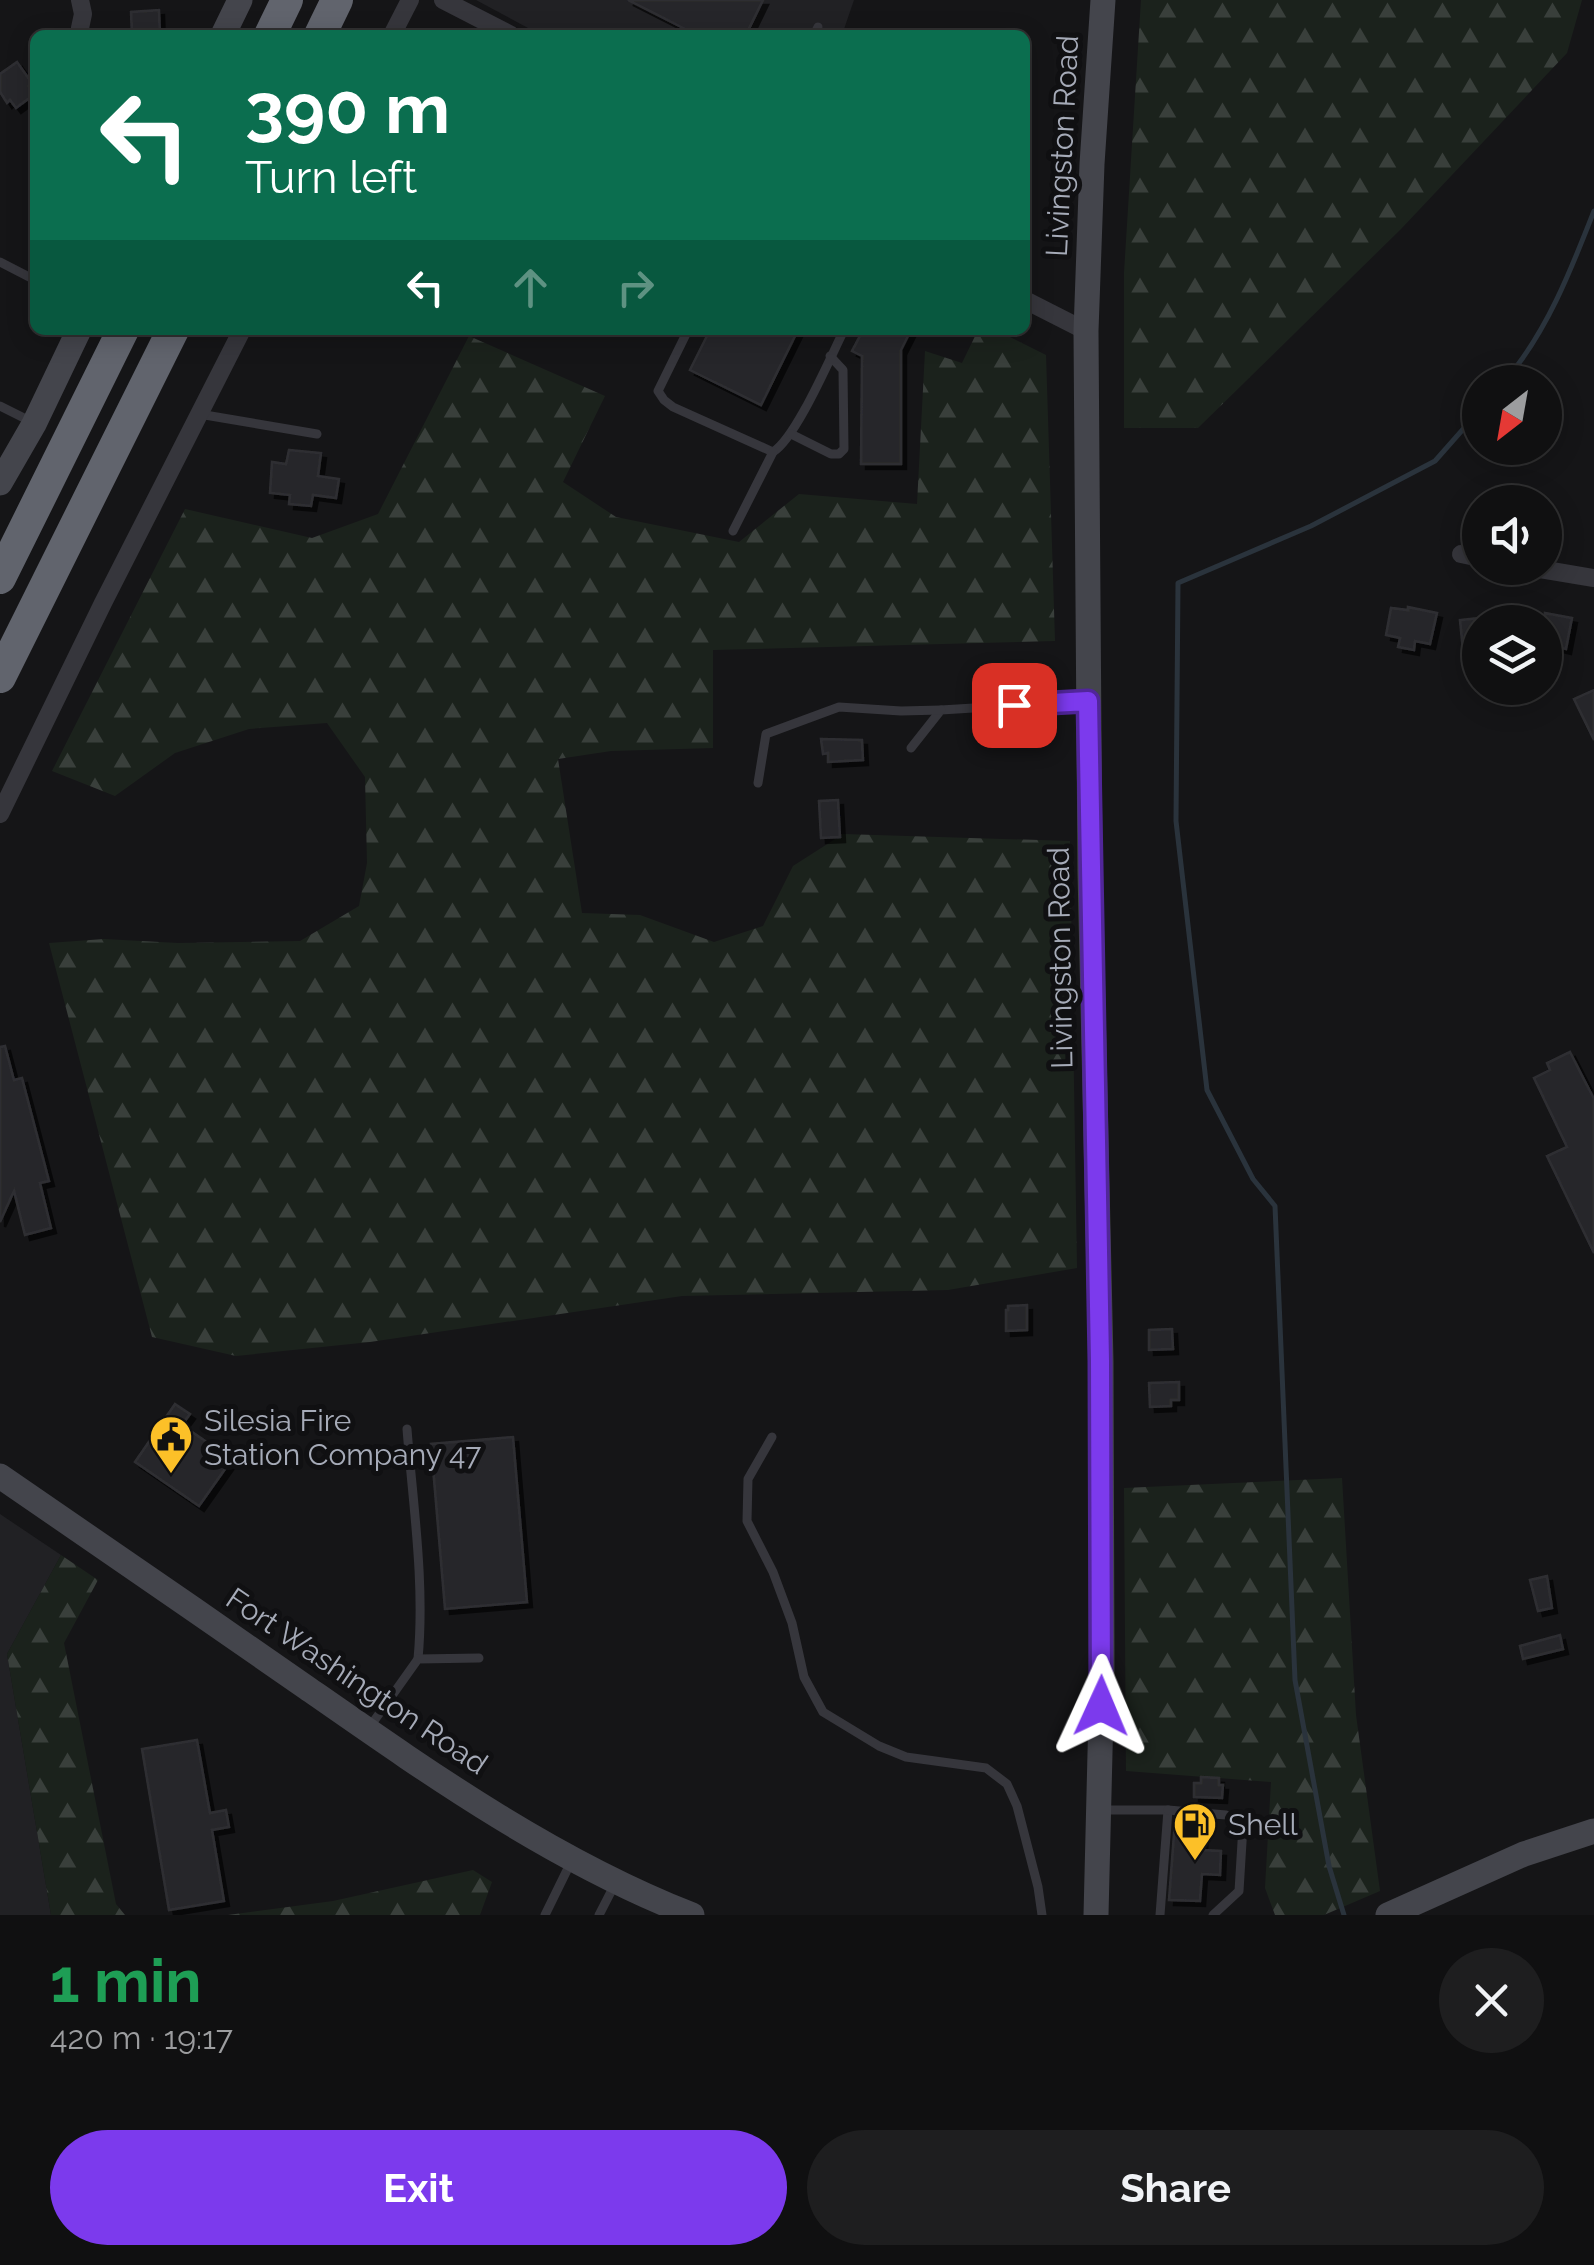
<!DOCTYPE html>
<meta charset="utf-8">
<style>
:root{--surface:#101011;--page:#1e1e1f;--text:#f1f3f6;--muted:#9c9d9f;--line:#303031;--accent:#7c3aed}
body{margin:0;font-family:Raleway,sans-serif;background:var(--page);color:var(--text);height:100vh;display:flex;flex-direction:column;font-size:38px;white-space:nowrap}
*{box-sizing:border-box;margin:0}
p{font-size:32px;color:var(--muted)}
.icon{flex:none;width:55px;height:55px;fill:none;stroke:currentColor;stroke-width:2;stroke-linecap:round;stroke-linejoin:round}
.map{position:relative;height:1915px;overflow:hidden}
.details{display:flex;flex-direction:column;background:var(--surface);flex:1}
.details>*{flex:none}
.hud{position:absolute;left:30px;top:30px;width:1000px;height:305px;border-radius:15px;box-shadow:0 5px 25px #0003,0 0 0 2px var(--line);background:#0b6e4f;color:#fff;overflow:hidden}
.needle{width:65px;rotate:211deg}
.buttons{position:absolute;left:1462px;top:365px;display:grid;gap:20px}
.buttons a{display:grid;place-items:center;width:100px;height:100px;border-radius:50%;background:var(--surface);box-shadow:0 5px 25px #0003,0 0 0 2px var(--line);font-size:50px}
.pin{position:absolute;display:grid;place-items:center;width:85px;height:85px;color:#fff;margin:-42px;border-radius:20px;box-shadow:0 5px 15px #0006}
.me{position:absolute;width:110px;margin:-55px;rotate:1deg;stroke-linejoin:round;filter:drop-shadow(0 0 8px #0008)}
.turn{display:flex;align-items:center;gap:35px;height:210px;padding:0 50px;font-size:45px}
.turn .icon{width:130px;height:130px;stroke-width:2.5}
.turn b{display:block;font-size:70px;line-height:85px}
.lanes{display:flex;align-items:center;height:95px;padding:0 50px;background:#0003;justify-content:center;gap:50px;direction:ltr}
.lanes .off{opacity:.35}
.round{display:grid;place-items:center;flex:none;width:105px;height:105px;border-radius:52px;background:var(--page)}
.overview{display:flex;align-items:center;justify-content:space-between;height:170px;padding:0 50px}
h1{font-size:60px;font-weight:700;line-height:75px;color:#1e9e55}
.primary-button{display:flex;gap:20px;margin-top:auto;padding:20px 50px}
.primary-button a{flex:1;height:115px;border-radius:60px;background:var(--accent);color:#fff;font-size:40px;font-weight:700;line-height:115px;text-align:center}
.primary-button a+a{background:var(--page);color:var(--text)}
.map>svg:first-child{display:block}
.built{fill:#212124}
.forest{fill:url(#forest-firs)}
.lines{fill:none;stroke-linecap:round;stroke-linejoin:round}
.stream{stroke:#2a333c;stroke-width:5}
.building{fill:#28282b;stroke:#2f2f33;stroke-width:2.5;filter:url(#shadow)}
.lane{stroke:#36363c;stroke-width:9}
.street{stroke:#36363c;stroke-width:18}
.secondary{stroke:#44454c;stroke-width:25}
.highway{stroke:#61646d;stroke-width:32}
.route-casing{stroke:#51269a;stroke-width:25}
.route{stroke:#7c3aed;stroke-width:18}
.labels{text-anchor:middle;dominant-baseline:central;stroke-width:10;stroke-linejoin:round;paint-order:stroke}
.street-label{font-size:30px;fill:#a6abb8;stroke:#101012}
.poi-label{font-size:30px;fill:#a6abb8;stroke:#101012;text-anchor:start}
</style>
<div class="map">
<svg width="1594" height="1915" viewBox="0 0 1594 1915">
<defs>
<pattern id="forest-firs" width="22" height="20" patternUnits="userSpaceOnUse" patternTransform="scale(2.5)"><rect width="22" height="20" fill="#1b221c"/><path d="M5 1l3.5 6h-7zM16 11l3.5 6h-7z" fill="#393f3b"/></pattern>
<filter id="shadow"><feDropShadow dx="5" dy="5" stdDeviation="0" flood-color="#0009"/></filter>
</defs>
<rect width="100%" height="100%" fill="#151517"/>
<!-- built -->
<g class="built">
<polygon points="476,0 854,0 842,35 541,35"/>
<polygon points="0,1514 61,1555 7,1654 51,1915 0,1915"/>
</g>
<!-- forest -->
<g class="forest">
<polygon points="1141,0 1582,0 1567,53 1401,229 1198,428 1124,428 1124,273"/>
<polygon points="978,330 996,330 1046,355 1055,641 713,650 713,748 611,751 558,759 582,913 640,915 714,942 763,926 793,866 843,834 1070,841 1077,1268 948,1290 682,1296 370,1342 236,1356 152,1337 49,943 104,939 178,943 300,941 359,906 367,863 365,777 327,723 249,729 175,753 115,796 52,771 185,509 312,538 378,514 469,336 605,396 563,482 616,517 739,542 799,494 917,504 925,351 962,363"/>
<polygon points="1342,1478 1356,1715 1380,1891 1324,1915 1275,1915 1265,1888 1271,1782 1126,1771 1124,1488"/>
<polygon points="61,1555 98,1580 64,1643 116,1904 125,1915 51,1915 7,1654"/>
<polygon points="473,1870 492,1882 480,1915 228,1915 333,1901"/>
</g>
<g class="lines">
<!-- stream -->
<g class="stream">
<path d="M1504 382C1546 334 1571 270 1594 211"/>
<polyline points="1344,1915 1329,1866 1295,1680 1275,1206 1253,1179 1207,1090 1176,821 1178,583 1311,526 1435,461 1480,410"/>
</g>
</g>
<!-- building -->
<g class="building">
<polygon points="628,0 763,0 746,35 697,35"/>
<polygon points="159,10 160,35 132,35 131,12"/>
<polygon points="17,62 32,83 29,86 35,94 16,108 10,100 7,103 0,92 0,74"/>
<polygon points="710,330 798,330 761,405 690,370"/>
<polygon points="863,330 911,330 901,350 901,464 861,464 862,356 852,351"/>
<polygon points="289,450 321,453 318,476 339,479 336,498 313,495 311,506 289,504 290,495 270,493 272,462 286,464"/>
<polygon points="1408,607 1437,613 1430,644 1415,641 1414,650 1398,647 1400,638 1386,635 1391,608 1408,610"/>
<polygon points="1545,613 1572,618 1566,649 1545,644"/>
<polygon points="1480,618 1480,648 1463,650 1460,620"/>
<polygon points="1594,690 1594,740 1574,699"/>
<polygon points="821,739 862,740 863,760 828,762 828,753 823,754"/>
<polygon points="838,800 840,837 821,838 819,801"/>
<polygon points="5,1046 14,1080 22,1078 49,1181 40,1183 51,1228 25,1235 14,1191 0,1222 0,1047"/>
<polygon points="1570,1052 1594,1099 1594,1253 1547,1156 1567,1147 1534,1078 1550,1070 1547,1063"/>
<polygon points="1027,1305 1027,1330 1006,1331 1006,1310 1008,1310 1008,1306"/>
<polygon points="1172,1329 1173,1349 1149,1350 1149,1330"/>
<polygon points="1179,1382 1179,1400 1171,1400 1171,1406 1150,1407 1149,1383"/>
<polygon points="175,1404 190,1414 182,1425 214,1447 212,1450 230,1462 199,1506 135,1462"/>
<polygon points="513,1437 527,1602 445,1609 431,1444"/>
<polygon points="1547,1576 1552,1608 1538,1611 1530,1580"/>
<polygon points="1560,1635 1563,1649 1523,1659 1520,1646"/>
<polygon points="197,1740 210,1813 226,1810 229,1827 212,1830 224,1901 169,1910 142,1749"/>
<polygon points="1201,1777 1219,1778 1219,1785 1223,1785 1222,1798 1194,1797 1194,1783 1201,1783"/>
<polygon points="1175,1821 1203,1823 1202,1850 1221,1851 1220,1875 1202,1874 1200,1901 1169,1900"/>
</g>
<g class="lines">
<!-- lane -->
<g class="lane">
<polyline points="814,35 818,27"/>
<polyline points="0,262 35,280"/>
<path d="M688 330 658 391 664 400 673 407 773 452C796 438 830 358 844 330"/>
<polyline points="0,406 32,422"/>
<polyline points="199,414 317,434"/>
<polyline points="791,434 831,454 839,454 844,449 843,370 830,356"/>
<polyline points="733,531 773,452"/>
<polyline points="911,748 941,710 1085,701"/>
<polyline points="758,783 766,734 839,707 901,711 941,710"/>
<path d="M407 1429C413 1505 425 1583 418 1659"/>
<polyline points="772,1437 748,1479 747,1521 773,1572 792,1623 804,1677 823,1712 879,1746 906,1757 986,1768 1007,1784 1017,1806 1038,1887 1042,1915"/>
<polyline points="369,1728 418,1659 479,1658"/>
<polyline points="1102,1810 1168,1810 1160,1915"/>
<polyline points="1168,1810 1226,1815 1243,1826 1239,1891 1213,1915"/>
<polyline points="545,1915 571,1862"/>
<polyline points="599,1915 616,1882"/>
</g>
<!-- street -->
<g class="street">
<polyline points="443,0 511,35"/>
<polyline points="80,28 83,14 80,0"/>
<polyline points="392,35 410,0"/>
<polyline points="1025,300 1086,331"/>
<polyline points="1461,554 1480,558"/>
<polyline points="1534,568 1594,578"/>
<polyline points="0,814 103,603 242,330"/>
</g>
<!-- secondary -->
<g class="secondary">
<polyline points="223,35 240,0"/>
<polyline points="0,483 34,424 79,330"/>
<path d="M0 1476C102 1546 205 1617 307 1688 429 1773 552 1860 692 1915"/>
<polyline points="1096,1915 1102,1672 1101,1361 1090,872 1086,331 1092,164 1103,0"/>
<polyline points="1388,1915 1524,1854 1594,1831"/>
</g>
<!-- highway -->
<g class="highway">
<polyline points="270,35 287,0"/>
<polyline points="320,35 337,0"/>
<polyline points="0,578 123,330"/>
<polyline points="0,677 173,330"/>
</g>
</g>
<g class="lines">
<!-- route casing -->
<g class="route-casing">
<polyline id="route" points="1014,705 1088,701 1100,1361 1101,1706"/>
</g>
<!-- route -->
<use href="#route" class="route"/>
</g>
<!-- icons -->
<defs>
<g id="civic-pin" transform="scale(2.25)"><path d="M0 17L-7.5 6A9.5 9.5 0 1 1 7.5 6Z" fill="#fcc028" stroke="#101012"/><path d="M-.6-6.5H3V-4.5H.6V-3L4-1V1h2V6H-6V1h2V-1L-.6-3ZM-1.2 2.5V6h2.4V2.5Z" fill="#111"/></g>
<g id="fuel-pin" transform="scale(2.25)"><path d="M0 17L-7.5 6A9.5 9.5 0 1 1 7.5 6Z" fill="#fcc028" stroke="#101012"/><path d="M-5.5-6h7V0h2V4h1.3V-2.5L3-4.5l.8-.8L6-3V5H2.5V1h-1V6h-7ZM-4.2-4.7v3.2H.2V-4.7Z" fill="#111"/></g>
</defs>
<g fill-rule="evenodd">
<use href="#civic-pin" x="171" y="1437"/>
<use href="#fuel-pin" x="1195" y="1824"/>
</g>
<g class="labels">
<!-- street labels -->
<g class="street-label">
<text transform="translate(1062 146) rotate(-87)">Livingston Road</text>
<text transform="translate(1060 958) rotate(-91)">Livingston Road</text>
<text transform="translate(357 1681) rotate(34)">Fort Washington Road</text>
</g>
<!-- poi labels -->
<g class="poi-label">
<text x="204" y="1420">Silesia Fire<tspan x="204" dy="34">Station Company 47</tspan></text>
<text x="1228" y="1824">Shell</text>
</g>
</g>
</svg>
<div class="buttons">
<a><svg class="needle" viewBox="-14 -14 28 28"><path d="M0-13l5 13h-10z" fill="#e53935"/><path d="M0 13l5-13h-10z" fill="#9c9d9f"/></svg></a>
<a><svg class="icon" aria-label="sound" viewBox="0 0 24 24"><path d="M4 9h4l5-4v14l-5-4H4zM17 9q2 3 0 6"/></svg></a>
<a><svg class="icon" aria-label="layers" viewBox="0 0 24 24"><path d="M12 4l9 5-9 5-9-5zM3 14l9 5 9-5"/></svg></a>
</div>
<div class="pin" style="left:1014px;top:705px;background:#d93025"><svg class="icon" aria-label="arrive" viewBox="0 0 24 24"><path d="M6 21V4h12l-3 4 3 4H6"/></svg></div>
<svg class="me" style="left:1101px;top:1706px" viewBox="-20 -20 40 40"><path d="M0-17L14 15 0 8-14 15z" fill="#7c3aed" stroke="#fff" stroke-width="4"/></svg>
<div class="hud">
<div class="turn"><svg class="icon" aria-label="left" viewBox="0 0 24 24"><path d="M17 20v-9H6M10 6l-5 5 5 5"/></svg><div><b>390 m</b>Turn left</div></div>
<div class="lanes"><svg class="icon" aria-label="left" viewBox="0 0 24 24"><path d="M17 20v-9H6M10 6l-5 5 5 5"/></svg><svg class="icon off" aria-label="ahead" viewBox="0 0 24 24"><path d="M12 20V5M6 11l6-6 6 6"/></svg><svg class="icon off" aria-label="right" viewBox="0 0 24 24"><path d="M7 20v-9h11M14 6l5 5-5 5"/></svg></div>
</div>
</div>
<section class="details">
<div class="overview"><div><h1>1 min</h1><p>420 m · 19:17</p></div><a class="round"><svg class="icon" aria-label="close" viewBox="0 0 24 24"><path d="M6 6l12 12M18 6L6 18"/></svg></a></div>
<div class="primary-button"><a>Exit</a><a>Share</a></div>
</section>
